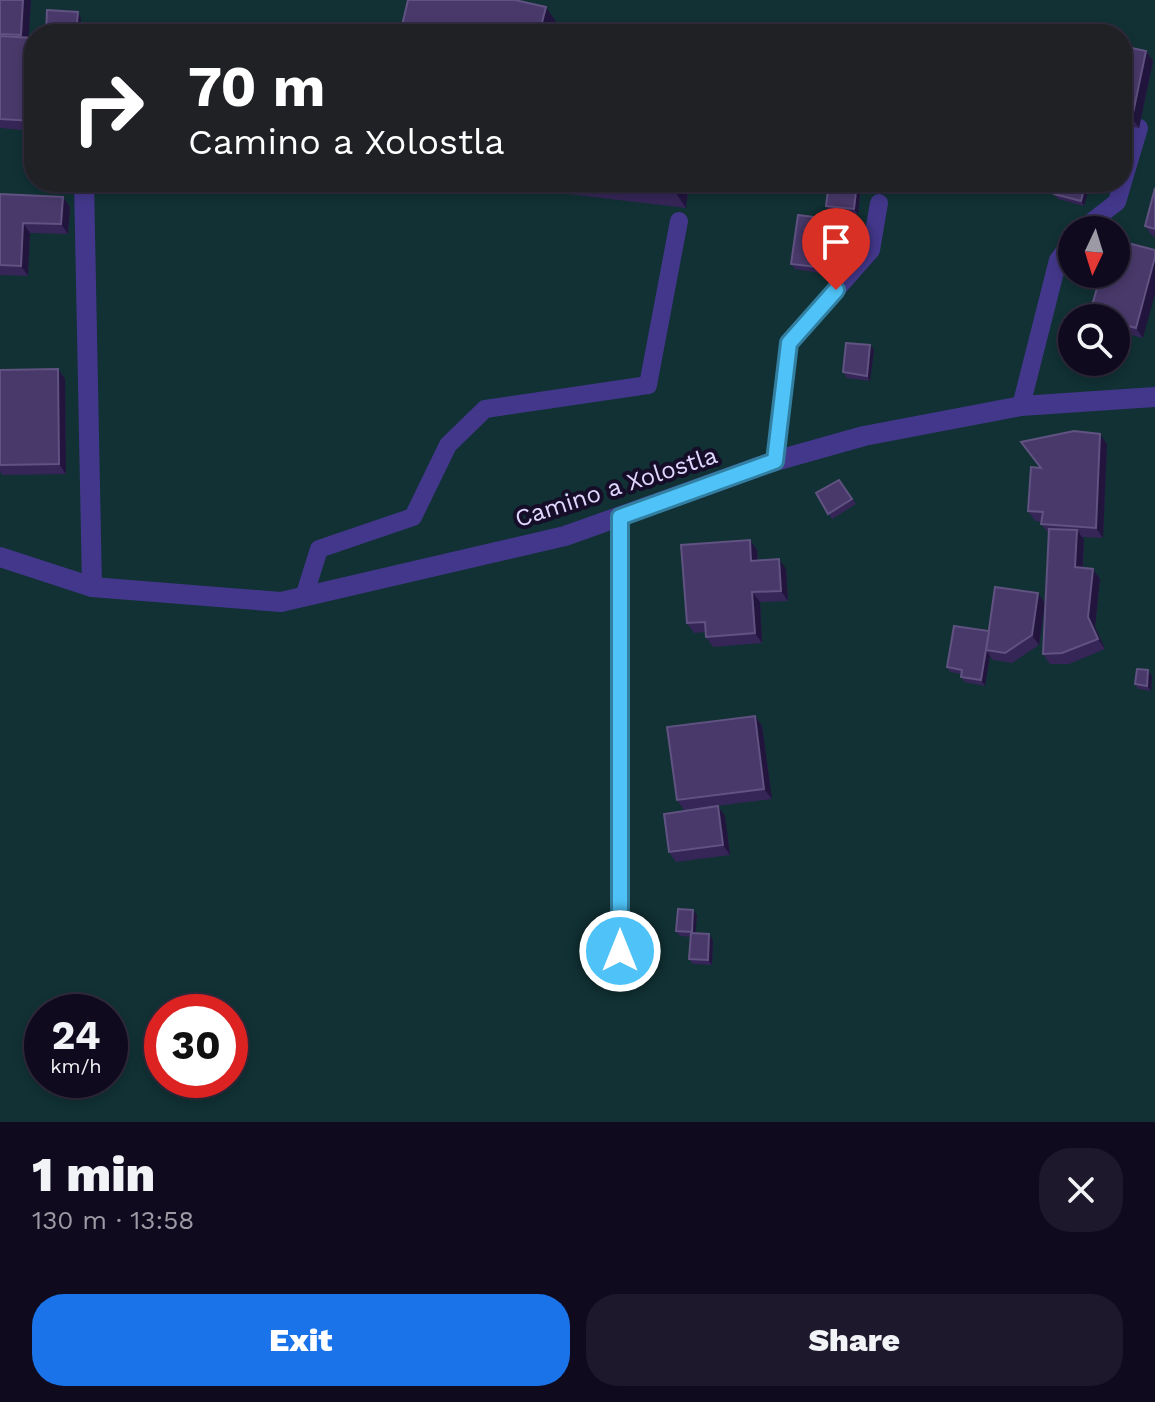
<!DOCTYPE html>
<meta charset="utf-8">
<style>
:root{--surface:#100a1f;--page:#1e182c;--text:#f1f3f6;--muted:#9c9aa4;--line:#302b3d;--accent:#1a73e8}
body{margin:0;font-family:"Work Sans",sans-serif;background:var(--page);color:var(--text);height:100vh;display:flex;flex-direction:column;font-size:30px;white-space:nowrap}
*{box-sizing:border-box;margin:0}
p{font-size:26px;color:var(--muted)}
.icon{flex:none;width:44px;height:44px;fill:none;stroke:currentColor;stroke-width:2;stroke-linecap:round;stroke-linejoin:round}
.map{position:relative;height:1122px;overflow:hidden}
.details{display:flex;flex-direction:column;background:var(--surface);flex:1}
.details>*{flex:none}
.hud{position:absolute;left:24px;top:24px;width:1108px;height:168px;border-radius:32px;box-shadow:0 4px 12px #0003,0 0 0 2px var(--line);background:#202124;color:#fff;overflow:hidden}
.needle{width:52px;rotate:184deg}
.buttons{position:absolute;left:1058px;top:216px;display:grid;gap:16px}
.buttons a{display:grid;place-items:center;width:72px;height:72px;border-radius:50%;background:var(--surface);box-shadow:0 4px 12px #0003,0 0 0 2px var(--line);font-size:40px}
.speed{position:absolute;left:24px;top:994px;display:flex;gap:16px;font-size:40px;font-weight:700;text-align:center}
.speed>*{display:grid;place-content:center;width:104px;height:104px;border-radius:50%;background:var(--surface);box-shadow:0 4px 12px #0003,0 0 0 2px var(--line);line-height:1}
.speed small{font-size:20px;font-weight:400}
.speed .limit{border:12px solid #d22;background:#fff;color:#111}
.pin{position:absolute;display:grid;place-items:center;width:68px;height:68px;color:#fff;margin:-82px -34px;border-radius:50% 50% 50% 0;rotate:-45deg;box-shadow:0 0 8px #0007}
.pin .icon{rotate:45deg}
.me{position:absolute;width:88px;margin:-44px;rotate:0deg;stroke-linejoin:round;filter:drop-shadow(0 0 6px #0008)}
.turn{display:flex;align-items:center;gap:28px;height:168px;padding:0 32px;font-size:36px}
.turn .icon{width:104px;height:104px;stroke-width:2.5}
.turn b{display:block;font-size:56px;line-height:68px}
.round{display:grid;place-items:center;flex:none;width:84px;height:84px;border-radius:32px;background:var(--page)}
.headline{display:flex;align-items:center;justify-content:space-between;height:136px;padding:0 32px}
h1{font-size:48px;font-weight:800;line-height:60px}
.primary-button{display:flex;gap:16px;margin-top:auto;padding:16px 32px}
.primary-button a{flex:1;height:92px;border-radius:32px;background:var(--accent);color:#fff;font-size:32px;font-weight:800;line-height:92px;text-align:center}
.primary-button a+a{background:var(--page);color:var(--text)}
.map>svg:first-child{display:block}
.green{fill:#113134;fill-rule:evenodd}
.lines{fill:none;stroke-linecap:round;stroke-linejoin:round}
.service{stroke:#43378b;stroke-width:18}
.minor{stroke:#43378b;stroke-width:20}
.tertiary{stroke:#43378b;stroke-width:20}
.wall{fill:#362658}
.shaded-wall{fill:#21153d}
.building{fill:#48396a;stroke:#605281;stroke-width:2}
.route-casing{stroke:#337fa1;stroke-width:20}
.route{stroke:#4fc3f7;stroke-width:14}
.labels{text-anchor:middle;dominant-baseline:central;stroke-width:8;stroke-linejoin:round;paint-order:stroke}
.street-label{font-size:24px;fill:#e0d7ff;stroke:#160e29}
</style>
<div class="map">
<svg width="1155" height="1122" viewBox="0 0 1155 1122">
<rect width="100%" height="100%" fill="#160e29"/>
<!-- green -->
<path class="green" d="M0 0H1155V1122H0ZM34 34H1122V182H34ZM1072 230H1116V274H1072ZM1072 318H1116V362H1072ZM42 1012H110V1080H42ZM162 1012H230V1080H162Z"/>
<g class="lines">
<!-- service -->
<g class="service">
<polyline points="1081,230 1117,202 1139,128"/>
<polyline points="1021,406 1058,260 1072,242"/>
<polyline points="775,461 789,343 871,250 879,203"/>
<polyline points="304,597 319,549 413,517 448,445 485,409 648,385 679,221"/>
</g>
<!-- minor -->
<g class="minor">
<polyline points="84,182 92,587"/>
<polyline points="620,951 620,517"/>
</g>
<!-- tertiary -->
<polyline class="tertiary" points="0,557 92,587 281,602 565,536 775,461 864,436 1021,406 1155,397"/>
</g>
<!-- wall -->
<g class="wall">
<polygon points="0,0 31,0 28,38 34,38 34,131 0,128"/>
<polygon points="1122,46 1146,51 1153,61 1139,128 1122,125"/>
<polygon points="552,182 689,182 686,208 560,193"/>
<polygon points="829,182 903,182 901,193 863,186 861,184 858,214 830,211 826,206"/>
<polygon points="1058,182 1091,182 1084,206 1058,199 1054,194"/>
<polygon points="1155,188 1155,237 1152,236 1145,226"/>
<polygon points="0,194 63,197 70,207 68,234 30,233 28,276 0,275"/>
<polygon points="823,218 826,223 820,273 795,269 791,264"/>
<polygon points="860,237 860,257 834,252 831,247"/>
<polygon points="1101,274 1143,338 1116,331 1116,318 1091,318 1089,316"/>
<polygon points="1120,338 1124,343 1117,368 1085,366 1083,362 1116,362"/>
<polygon points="870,345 874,350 870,381 847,378 843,372"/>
<polygon points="58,369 65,379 66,474 2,475 0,471 0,370"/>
<polygon points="1021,442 1107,444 1103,538 1082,537 1084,540 1083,568 1093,569 1100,579 1095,627 1105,649 1069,664 1050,664 1043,654 1049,534 1041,524 1042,522 1035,521 1028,511 1040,468"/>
<polygon points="839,480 856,504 832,519 816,493"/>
<polygon points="750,540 757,550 758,560 786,569 788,601 760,602 762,643 713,647 706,637 706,632 694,633 687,623"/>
<polygon points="1038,593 1045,603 1039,645 1012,663 993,660 990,656 985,686 965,682 961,677 961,674 950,672 947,667"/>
<polygon points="1148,670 1152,676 1151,691 1138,689 1135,684"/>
<polygon points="755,716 762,726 772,799 684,810 677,800"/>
<polygon points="725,816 730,855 676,862 669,852"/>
<polygon points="697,915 695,933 713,940 712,965 693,964 689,959 691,937 680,936 676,931"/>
</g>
<!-- shaded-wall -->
<g class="shaded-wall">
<polygon points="23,0 31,0 28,45 21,35"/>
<polygon points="546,7 556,22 553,34 539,34"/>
<polygon points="78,12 81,18 80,34 76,34"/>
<polygon points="1146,51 1153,61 1139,128 1132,118"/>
<polygon points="677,182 689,182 686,208 676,193"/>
<polygon points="857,182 859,182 861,184 858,214 854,209"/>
<polygon points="894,182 903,182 901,193 894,183"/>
<polygon points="1086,182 1091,182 1084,206 1081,201"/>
<polygon points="63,197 70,207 68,234 61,224"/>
<polygon points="823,218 826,223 820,273 816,267"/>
<polygon points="23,223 30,233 28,276 21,266"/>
<polygon points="857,232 860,237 860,257 856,251"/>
<polygon points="1155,257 1155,294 1143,338 1136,328"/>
<polygon points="1120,338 1124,343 1117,368 1113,363 1116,362 1116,352"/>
<polygon points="870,345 874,350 870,381 867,376"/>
<polygon points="58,369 65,379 66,474 59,464"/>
<polygon points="1100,434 1107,444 1103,538 1096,528"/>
<polygon points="1077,530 1084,540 1082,577 1075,567"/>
<polygon points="750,540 757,550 758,571 751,561"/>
<polygon points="779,559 786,569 788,601 781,591"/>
<polygon points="1093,569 1100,579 1095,627 1105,649 1098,639 1088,617"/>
<polygon points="752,592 760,602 762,643 755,633"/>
<polygon points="1038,593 1045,603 1039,645 1032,635"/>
<polygon points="987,651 990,656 985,686 981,680"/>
<polygon points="1148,670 1152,676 1151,691 1147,686"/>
<polygon points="755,716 762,726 772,799 764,789"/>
<polygon points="718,806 725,816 730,855 723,845"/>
<polygon points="693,910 697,915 695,937 692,932"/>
<polygon points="709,934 713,940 712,965 708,960"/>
</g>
<!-- building -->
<g class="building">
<polygon points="0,0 23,0 21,35 0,34"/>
<polygon points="408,0 515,0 546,7 539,34 400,34"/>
<polygon points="47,10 78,12 76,34 46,34"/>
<polygon points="0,36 34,38 34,121 0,119"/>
<polygon points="1122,46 1146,51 1132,118 1122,116"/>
<polygon points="578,182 677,182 676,193"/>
<polygon points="829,182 857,182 854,209 826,206"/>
<polygon points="1058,182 1086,182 1081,201 1054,194"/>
<polygon points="1155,188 1155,229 1145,226"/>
<polygon points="0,194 63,197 61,224 23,223 21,266 0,265"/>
<polygon points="798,215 823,218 816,267 791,264"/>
<polygon points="832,230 857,232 856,251 831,247"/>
<polygon points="1116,240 1155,250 1155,257 1136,328 1116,323 1116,318 1097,318 1089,316 1101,274 1116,274"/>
<polygon points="1116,336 1120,338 1116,352"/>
<polygon points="846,343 870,345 867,376 843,372"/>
<polygon points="58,369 59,464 0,465 0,370"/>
<polygon points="1074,431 1100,434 1096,528 1041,524 1043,512 1028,511 1031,467 1041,468 1021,442"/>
<polygon points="839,480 852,499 828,514 816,493"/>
<polygon points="1049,529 1077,530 1075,567 1093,569 1088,617 1098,639 1062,653 1043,654"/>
<polygon points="750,540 751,561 779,559 781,591 752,592 755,633 706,637 705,622 687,623 681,545"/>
<polygon points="995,587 1038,593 1032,635 1005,653 986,650"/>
<polygon points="954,626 989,631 981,680 961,677 962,670 947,667"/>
<polygon points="1137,669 1148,670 1147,686 1135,684"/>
<polygon points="755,716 764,789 677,800 667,727"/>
<polygon points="718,806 723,845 669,852 664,814"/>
<polygon points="678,909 693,910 692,932 676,931"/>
<polygon points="691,933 709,934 708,960 689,959"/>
</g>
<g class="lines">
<!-- route casing -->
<g class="route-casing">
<polyline id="route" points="620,951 620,517 775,461 789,343 836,290"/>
</g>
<!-- route -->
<use href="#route" class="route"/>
</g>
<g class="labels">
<!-- street labels -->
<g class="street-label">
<text transform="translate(616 487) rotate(-18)">Camino a Xolostla</text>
</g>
</g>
</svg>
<div class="buttons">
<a><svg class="needle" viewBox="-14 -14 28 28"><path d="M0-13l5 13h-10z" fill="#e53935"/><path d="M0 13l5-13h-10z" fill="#9c9aa4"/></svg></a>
<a><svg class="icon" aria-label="search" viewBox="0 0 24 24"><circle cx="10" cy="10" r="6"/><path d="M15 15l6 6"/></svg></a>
</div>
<div class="speed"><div>24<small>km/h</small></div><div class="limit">30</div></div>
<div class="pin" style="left:836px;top:290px;background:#d93025"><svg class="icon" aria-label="arrive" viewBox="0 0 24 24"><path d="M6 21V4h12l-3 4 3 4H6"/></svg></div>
<svg class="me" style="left:620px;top:951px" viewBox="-20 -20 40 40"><circle r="17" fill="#4fc3f7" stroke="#fff" stroke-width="3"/><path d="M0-11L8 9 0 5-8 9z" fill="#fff"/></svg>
<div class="hud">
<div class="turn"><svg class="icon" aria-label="right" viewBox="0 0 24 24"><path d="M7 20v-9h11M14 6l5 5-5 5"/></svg><div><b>70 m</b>Camino a Xolostla</div></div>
</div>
</div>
<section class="details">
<div class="headline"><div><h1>1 min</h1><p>130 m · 13:58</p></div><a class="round"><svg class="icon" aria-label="close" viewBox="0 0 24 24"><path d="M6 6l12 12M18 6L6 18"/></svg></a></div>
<div class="primary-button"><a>Exit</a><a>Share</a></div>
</section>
